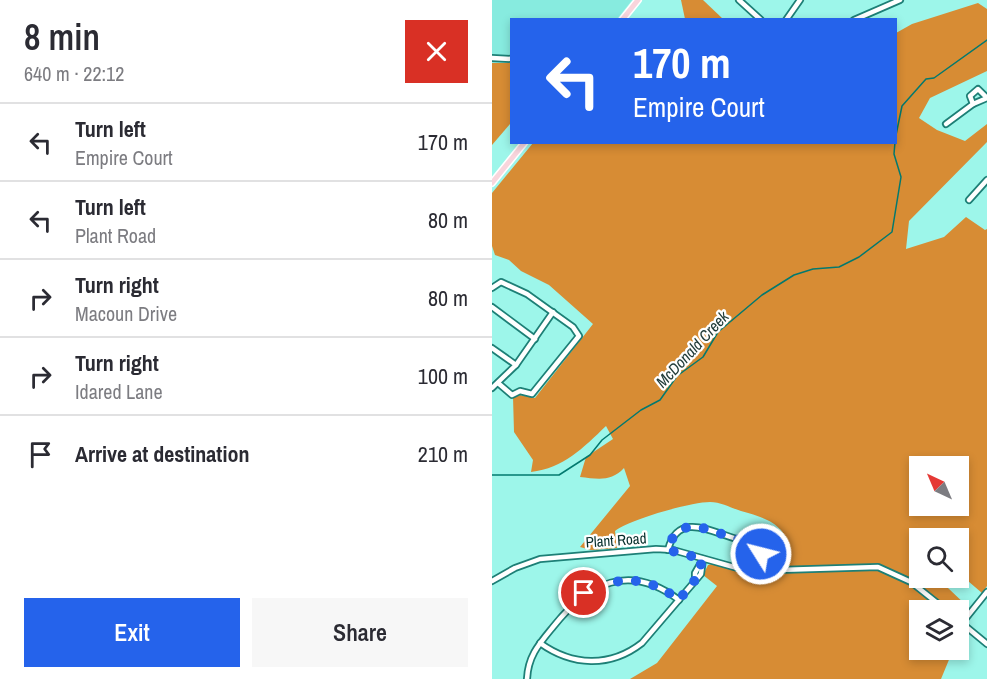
<!DOCTYPE html>
<meta charset="utf-8">
<style>
:root{--surface:#fff;--page:#f7f7f7;--text:#2b2b33;--muted:#7c7c81;--line:#e1e1e2;--accent:#2563eb}
body{margin:0;font-family:"Archivo Narrow",sans-serif;background:var(--page);color:var(--text);height:100vh;display:flex;flex-direction:column;font-size:22px;white-space:nowrap}
*{box-sizing:border-box;margin:0}
p{font-size:20px;color:var(--muted)}
.icon{flex:none;width:33px;height:33px;fill:none;stroke:currentColor;stroke-width:2;stroke-linecap:round;stroke-linejoin:round}
.map{position:relative;flex:1;overflow:hidden}
.drawer{display:flex;flex-direction:column;background:var(--surface);width:492px}
.drawer>*{flex:none}
.hud{position:absolute;left:18px;top:18px;width:387px;height:126px;border-radius:0px;box-shadow:0 3px 9px #0003;background:#2563eb;color:#fff;overflow:hidden}
.needle{width:39px;rotate:316deg}
.buttons{position:absolute;left:417px;top:456px;display:grid;gap:12px}
.buttons a{display:grid;place-items:center;width:60px;height:60px;border-radius:0px;background:var(--surface);box-shadow:0 3px 9px #0003;font-size:30px}
.pin{position:absolute;display:grid;place-items:center;width:51px;height:51px;color:#fff;margin:-26px;border:3px solid #fff;border-radius:50%;box-shadow:0 2px 6px #0007}
.me{position:absolute;width:66px;margin:-33px;rotate:306deg;stroke-linejoin:round;filter:drop-shadow(0 0 4px #0008)}
.turn{display:flex;align-items:center;gap:21px;height:126px;padding:0 24px;font-size:27px}
.turn .icon{width:78px;height:78px;stroke-width:2.5}
.turn b{display:block;font-size:42px;line-height:51px}
.round{display:grid;place-items:center;flex:none;width:63px;height:63px;border-radius:0px;background:var(--page)}
.overview{display:flex;align-items:center;justify-content:space-between;height:102px;padding:0 24px}
h1{font-size:36px;font-weight:600;line-height:45px}
.button{display:flex;gap:12px;margin-top:auto;padding:12px 24px}
.button a{flex:1;height:69px;border-radius:0px;background:var(--accent);color:#fff;font-size:24px;font-weight:600;line-height:69px;text-align:center}
.button a+a{background:var(--page);color:var(--text)}
ul{padding:0;list-style:none}
li{display:flex;align-items:center;gap:18px;height:78px;padding:0 24px;border-top:2px solid var(--line)}
li div{flex:1}
li b{display:block;font-size:22px}
li em{font-style:normal}
main{display:flex;flex:1;min-height:0}
.map>svg:first-child{display:block}
.built{fill:#87ebdf}
.forest{fill:#d78c34;fill-rule:evenodd}
.lines{fill:none;stroke-linecap:round;stroke-linejoin:round}
.stream{stroke:#02796f;stroke-width:1.5}
.minor-casing{stroke:#1d7f76;stroke-width:8}
.major-casing{stroke:#fff;stroke-width:8}
.minor{stroke:#fff;stroke-width:4.5}
.major{stroke:#f8d5dc;stroke-width:5}
.route{stroke:#2563eb;stroke-width:10;stroke-dasharray:0 18}
.labels{text-anchor:middle;dominant-baseline:central;stroke-width:4.5;stroke-linejoin:round;paint-order:stroke}
.street-label{font-size:15px;fill:#052d2a;stroke:#fff}
.water-label{font-size:16px;font-style:italic;fill:#223c39;stroke:#fff}
</style>
<main>
<section class="drawer">
<div class="overview"><div><h1>8 min</h1><p>640 m · 22:12</p></div><a class="round" style="background:#d93025;color:#fff"><svg class="icon" aria-label="close" viewBox="0 0 24 24"><path d="M6 6l12 12M18 6L6 18"/></svg></a></div>
<ul>
<li><svg class="icon" aria-label="left" viewBox="0 0 24 24"><path d="M17 20v-9H6M10 6l-5 5 5 5"/></svg><div><b>Turn left</b><p>Empire Court</p></div><em>170 m</em></li>
<li><svg class="icon" aria-label="left" viewBox="0 0 24 24"><path d="M17 20v-9H6M10 6l-5 5 5 5"/></svg><div><b>Turn left</b><p>Plant Road</p></div><em>80 m</em></li>
<li><svg class="icon" aria-label="right" viewBox="0 0 24 24"><path d="M7 20v-9h11M14 6l5 5-5 5"/></svg><div><b>Turn right</b><p>Macoun Drive</p></div><em>80 m</em></li>
<li><svg class="icon" aria-label="right" viewBox="0 0 24 24"><path d="M7 20v-9h11M14 6l5 5-5 5"/></svg><div><b>Turn right</b><p>Idared Lane</p></div><em>100 m</em></li>
<li><svg class="icon" aria-label="arrive" viewBox="0 0 24 24"><path d="M6 21V4h12l-3 4 3 4H6"/></svg><div><b>Arrive at destination</b></div><em>210 m</em></li>
</ul>
<div class="button"><a>Exit</a><a>Share</a></div>
</section>
<div class="map">
<svg width="495" height="679" viewBox="0 0 495 679">
<rect width="100%" height="100%" fill="#9df6ea"/>
<!-- built -->
<polygon class="built" points="0,0 140,0 125,19 20,20 19,81 0,107"/>
<!-- forest -->
<g class="forest">
<polygon points="189,0 211,0 231,19 193,19"/>
<path d="M486 3 495 9V71L438 98 427 118 445 130 473 141 495 124V142L417 221 414 249 452 237 474 217 493 230 495 229V586L490 593 469 575 467 577 466 538H428V578H466L456 588 476 607 468 616 466 610C456 610 444 600 433 597L447 610H428V650H461L449 679H138L165 663 225 586 211 575 216 565 231 561 246 567 292 569C304 530 283 520 249 511 239 508 229 502 218 502 199 502 139 519 123 531L125 548 99 550 88 547 138 486 132 468C119 482 106 479 88 477L94 457 121 439 114 426C91 448 72 468 39 472L41 460 22 432 21 397 28 395 43 398 101 324 57 285 29 271 17 260 3 255 0 246V193L41 143 404 142V33L420 24ZM428 466H466V506H428Z"/>
<polygon points="0,63 20,63 19,117 18,124 0,145"/>
</g>
<g class="lines">
<!-- stream -->
<g class="stream">
<polyline points="404,135 410,106 434,79 442,78 495,40"/>
<polyline points="0,475 67,475 98,455 110,440 149,410 168,400 185,376 211,357 226,332 270,295 302,275 321,269 347,267 367,257 400,232 409,177 402,154 403,142"/>
</g>
<!-- minor casing -->
<g class="minor-casing">
<g id="minor">
<polyline points="247,0 269,20"/>
<polyline points="294,20 308,0"/>
<polyline points="362,20 408,0"/>
<polyline points="0,58 20,59"/>
<polyline points="495,98 486,89 478,96 481,104 495,98"/>
<polyline points="454,124 481,104"/>
<polyline points="477,200 495,180"/>
<polyline points="0,288 9,282 35,294 81,327 87,336 40,394 28,391 20,395 6,383"/>
<polyline points="0,307 43,339"/>
<polyline points="0,348 24,365"/>
<polyline points="0,388 24,365 61,312"/>
<circle cx="265" cy="549" r="7"/>
<path d="M176 550C187 506 228 538 254 541L259 545"/>
<polyline points="0,581 23,568 48,559 164,549 181,550 256,571 386,567 419,582 454,610"/>
<polyline points="203,581 203,573 211,559"/>
<polyline points="466,620 495,644"/>
<polyline points="470,623 495,592"/>
<path d="M48 643C80 666 118 668 150 643L209 574 211 559"/>
<path d="M35 679C36 656 47 644 61 627 96 583 137 562 187 600"/>
</g>
</g>
<!-- major casing -->
<g class="major-casing">
<g id="major">
<polyline points="130,20 146,0"/>
<polyline points="0,183 33,142"/>
</g>
</g>
<!-- minor -->
<use href="#minor" class="minor"/>
<!-- major -->
<use href="#major" class="major"/>
</g>
<g class="lines">
<!-- route -->
<path class="route" d="M92 593C127 575 156 576 187 600L203 580 211 559 176 550C187 506 228 538 254 541L259 545 257 549 261 555 269 554"/>
</g>
<g class="labels">
<!-- street labels -->
<g class="street-label">
<text transform="translate(124 540) rotate(-4)">Plant Road</text>
</g>
<!-- water labels -->
<g class="water-label">
<text transform="translate(200 349) rotate(-47)">McDonald Creek</text>
</g>
</g>
</svg>
<div class="buttons">
<a><svg class="needle" viewBox="-14 -14 28 28"><path d="M0-13l5 13h-10z" fill="#e53935"/><path d="M0 13l5-13h-10z" fill="#7c7c81"/></svg></a>
<a><svg class="icon" aria-label="search" viewBox="0 0 24 24"><circle cx="10" cy="10" r="6"/><path d="M15 15l6 6"/></svg></a>
<a><svg class="icon" aria-label="layers" viewBox="0 0 24 24"><path d="M12 4l9 5-9 5-9-5zM3 14l9 5 9-5"/></svg></a>
</div>
<div class="pin" style="left:92px;top:593px;background:#d93025"><svg class="icon" aria-label="arrive" viewBox="0 0 24 24"><path d="M6 21V4h12l-3 4 3 4H6"/></svg></div>
<svg class="me" style="left:269px;top:554px" viewBox="-20 -20 40 40"><circle r="17" fill="#2563eb" stroke="#fff" stroke-width="3"/><path d="M0-11L8 9 0 5-8 9z" fill="#fff"/></svg>
<div class="hud">
<div class="turn"><svg class="icon" aria-label="left" viewBox="0 0 24 24"><path d="M17 20v-9H6M10 6l-5 5 5 5"/></svg><div><b>170 m</b>Empire Court</div></div>
</div>
</div>
</main>
